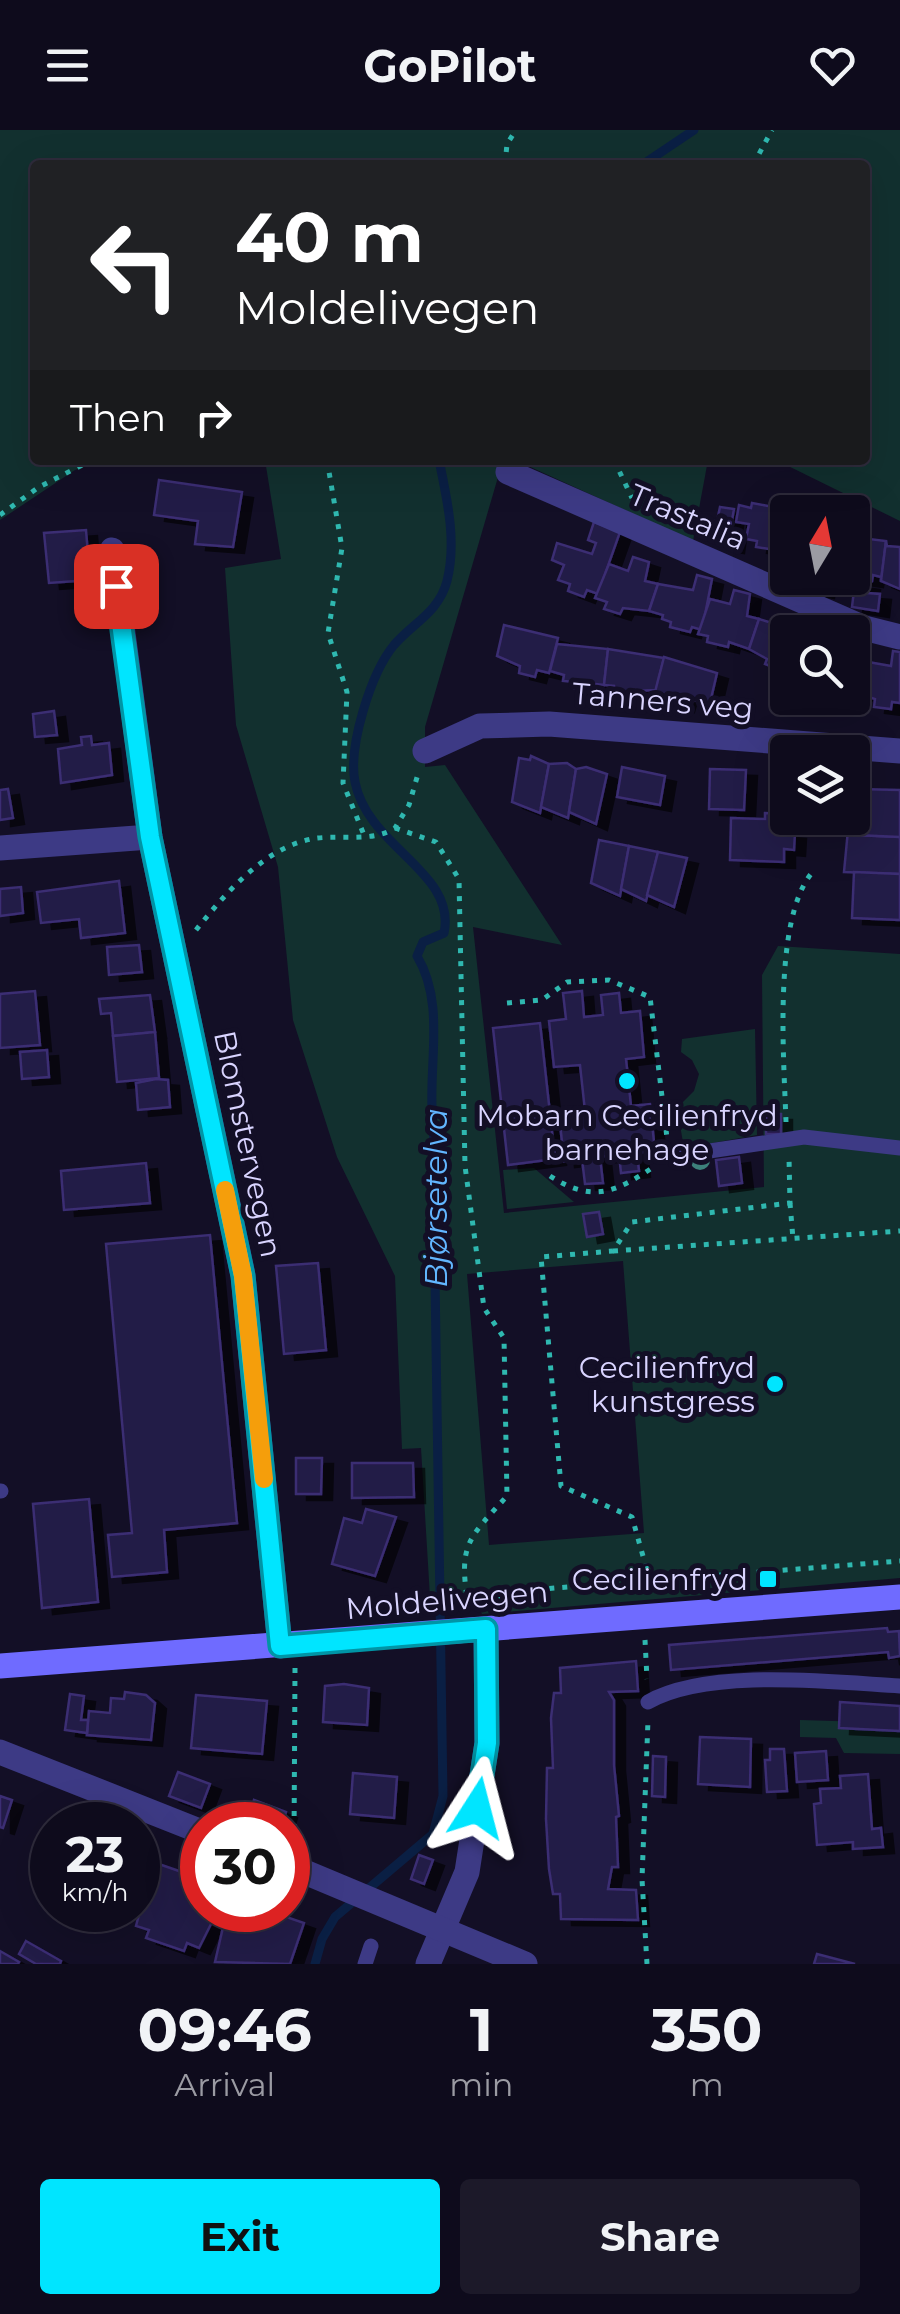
<!DOCTYPE html>
<meta charset="utf-8">
<style>
:root{--surface:#0e0b1c;--page:#1c1929;--text:#f1f3f6;--muted:#9b9ba3;--line:#2e2b3b;--accent:#00e5ff}
body{margin:0;font-family:Montserrat,sans-serif;background:var(--page);color:var(--text);height:100vh;display:flex;flex-direction:column;font-size:38px;white-space:nowrap}
*{box-sizing:border-box;margin:0}
p{font-size:32px;color:var(--muted)}
.icon{flex:none;width:55px;height:55px;fill:none;stroke:currentColor;stroke-width:2;stroke-linecap:round;stroke-linejoin:round}
.map{position:relative;height:1834px;overflow:hidden}
.drawer{display:flex;flex-direction:column;background:var(--surface);flex:1}
.drawer>*{flex:none}
.guide{position:absolute;left:30px;top:30px;width:840px;height:305px;border-radius:10px;box-shadow:0 10px 40px #0002,0 0 0 2px var(--line);background:#202124;color:#fff;overflow:hidden}
.needle{width:65px;rotate:10deg}
.tools{position:absolute;left:770px;top:365px;display:grid;gap:20px}
.tools a{display:grid;place-items:center;width:100px;height:100px;border-radius:10px;background:var(--surface);box-shadow:0 10px 40px #0002,0 0 0 2px var(--line);font-size:50px}
.speed{position:absolute;left:30px;top:1672px;display:flex;gap:20px;font-size:50px;font-weight:700;text-align:center}
.speed>*{display:grid;place-content:center;width:130px;height:130px;border-radius:50%;background:var(--surface);box-shadow:0 10px 40px #0002,0 0 0 2px var(--line);line-height:1}
.speed small{font-size:25px;font-weight:400}
.speed .limit{border:15px solid #d22;background:#fff;color:#111}
.pin{position:absolute;display:grid;place-items:center;width:85px;height:85px;color:#fff;margin:-42px;border-radius:20px;box-shadow:0 5px 15px #0006}
.me{position:absolute;width:110px;margin:-55px;rotate:9deg;stroke-linejoin:round;filter:drop-shadow(0 0 8px #0008)}
.turn{display:flex;align-items:center;gap:35px;height:210px;padding:0 40px;font-size:45px}
.turn .icon{width:130px;height:130px;stroke-width:2.5}
.turn b{display:block;font-size:70px;line-height:85px}
.then{display:flex;align-items:center;height:95px;padding:0 40px;background:#0003;gap:20px;font-size:38px}
.eta{display:flex;justify-content:space-evenly;align-items:center;height:170px;text-align:center}
.eta b{font-size:60px;font-weight:700;line-height:70px}
.action{display:flex;gap:20px;margin-top:auto;padding:20px 40px}
.action a{flex:1;height:115px;border-radius:10px;background:var(--accent);color:#111;font-size:40px;font-weight:700;line-height:115px;text-align:center}
.action a+a{background:var(--page);color:var(--text)}
header{display:flex;justify-content:space-between;align-items:center;height:130px;padding:0 40px;background:var(--surface);font-size:45px;font-weight:700}
.map>svg:first-child{display:block}
.green{fill:#12302f;fill-rule:evenodd}
.lines{fill:none;stroke-linecap:round;stroke-linejoin:round}
.stream{stroke:#0a1f44;stroke-width:9}
.building{fill:#241b47;stroke:#3b2d73;stroke-width:2.5;filter:url(#shadow)}
.path{stroke:#2fb8b0;stroke-width:5;stroke-dasharray:5 8;stroke-linecap:butt}
.service{stroke:#3d3a85;stroke-width:15}
.minor{stroke:#3d3a85;stroke-width:25}
.tertiary{stroke:#3d3a85;stroke-width:25}
.secondary{stroke:#6f6bff;stroke-width:25}
.tree{fill:#3d827b}
.route-casing{stroke:#0095a6;stroke-width:25}
.route{stroke:#00e5ff;stroke-width:18}
.slow{stroke:#f59e0b;stroke-width:18}
.poi-dot{fill:#00e5ff;stroke:#130f26;stroke-width:4}
.labels{text-anchor:middle;dominant-baseline:central;stroke-width:10;stroke-linejoin:round;paint-order:stroke}
.street-label{font-size:30px;fill:#d9d4ff;stroke:#130f26}
.poi-label{font-size:30px;fill:#d9d4ff;stroke:#130f26;text-anchor:end}
.water-label{font-size:32px;font-style:italic;fill:#62b6ff;stroke:#130f26}
</style>
<header><svg class="icon" aria-label="menu" viewBox="0 0 24 24"><path d="M4 6h16M4 12h16M4 18h16"/></svg>GoPilot<svg class="icon" aria-label="heart" viewBox="0 0 24 24"><path d="M12 20l-8-8c-3-5 5-10 8-4 3-6 11-1 8 4z"/></svg></header>
<div class="map">
<svg width="900" height="1834" viewBox="0 0 900 1834">
<defs>
<filter id="shadow"><feDropShadow dx="11" dy="6" stdDeviation="0" flood-color="#0009"/></filter>
</defs>
<rect width="100%" height="100%" fill="#130f26"/>
<!-- green -->
<g class="green">
<polygon points="0,0 900,0 900,391 776,330 865,330 865,35 35,35 35,330 106,330 75,340 0,390"/>
<path d="M265 330H503L425 597V637L445 635 562 815 473 797 504 1083 764 1057 762 845 778 816 900 824V1448L482 1484 471 1462 430 1467 421 1318 402 1319 395 1146 337 1027 293 890 278 737 236 595 225 438 281 429ZM623 1131 644 1403 489 1415 467 1144Z"/>
<polygon points="515,330 708,330 693,411"/>
<polygon points="755,899 757,1005 684,1018 677,978 694,961 699,944 692,930 681,922 682,909"/>
<polygon points="534,1038 574,1072 507,1079 503,1040"/>
<polygon points="800,1590 900,1593 900,1624 844,1623 836,1608 800,1607"/>
</g>
<g class="lines">
<!-- stream -->
<g class="stream">
<polyline points="642,35 694,0"/>
<path d="M315 1834 322 1809 335 1787 433 1704 443 1666 434 1084C439 1046 433 1014 432 977 430 927 444 871 417 826L423 812 444 803C457 742 368 718 355 652 348 616 371 543 394 515 413 493 439 482 447 451 457 411 447 369 439 330"/>
</g>
</g>
<!-- building -->
<g class="building">
<polygon points="159,350 242,362 233,417 195,414 198,391 154,385"/>
<polygon points="752,373 795,381 788,382 788,417 777,415 776,420 756,417 757,411 746,409 749,394 736,392 739,375 751,378"/>
<polygon points="720,377 734,379 730,402 735,403 733,417 726,416 728,408 707,405 710,390 717,391"/>
<polygon points="594,392 620,402 598,464 587,460 584,467 568,461 570,454 558,450 564,435 552,430 557,413 592,424 596,413 588,410"/>
<polygon points="86,400 90,450 49,453 44,403"/>
<polygon points="852,407 886,411 881,451 881,447 873,445 872,451 851,448"/>
<polygon points="886,411 887,416 900,417 900,459 881,451"/>
<polygon points="633,427 649,432 645,451 658,454 649,481 623,478 620,484 604,479 607,472 595,468 609,434 628,441"/>
<polygon points="697,445 712,449 702,500 692,497 690,502 670,497 671,492 662,489 663,485 649,481 658,454 693,460"/>
<polygon points="799,448 825,448 823,462 797,457"/>
<polygon points="855,452 869,454 868,463 880,464 878,481 852,477"/>
<polygon points="734,460 750,464 747,486 759,489 749,519 729,512 728,517 707,512 708,506 698,504 710,469 730,474"/>
<polygon points="798,485 813,491 809,502 788,502 785,542 765,534 767,529 749,519 759,489 792,499"/>
<polygon points="504,495 558,508 549,543 537,540 535,547 519,543 520,536 497,526"/>
<polygon points="557,514 608,519 604,555 595,554 595,560 574,558 574,552 563,551 564,545 550,541"/>
<polygon points="608,519 664,528 656,560 614,562 614,556 604,555"/>
<polygon points="893,521 900,522 900,573 892,572 891,579 874,577 875,569 852,561 857,530 891,536"/>
<polygon points="664,527 717,543 710,573 685,569 683,576 666,572 668,565 655,562"/>
<polygon points="54,581 57,605 35,607 33,584"/>
<polygon points="91,606 92,615 109,613 112,645 61,653 58,619 82,615 81,607"/>
<polygon points="531,626 549,634 540,683 512,672 519,628 530,630"/>
<polygon points="567,633 576,639 568,688 541,677 549,634"/>
<polygon points="586,637 607,644 596,694 569,682 576,639"/>
<polygon points="622,637 665,646 660,675 617,667"/>
<polygon points="710,639 746,640 744,680 709,679"/>
<polygon points="852,658 857,659 855,705 900,707 900,744 844,742"/>
<polygon points="8,659 13,688 0,690 0,660"/>
<polygon points="857,659 900,660 900,707 855,705"/>
<polygon points="765,683 785,684 784,702 795,703 794,720 784,719 784,732 730,730 731,688 765,689"/>
<polygon points="599,710 629,716 620,766 591,753"/>
<polygon points="629,716 658,722 646,771 621,759"/>
<polygon points="658,722 687,728 674,777 647,765"/>
<polygon points="854,742 900,744 900,790 852,788"/>
<polygon points="119,751 125,803 81,808 79,789 41,793 37,762"/>
<polygon points="21,757 23,783 0,786 0,759"/>
<polygon points="139,815 142,842 109,845 107,817"/>
<polygon points="35,861 40,915 0,918 0,864"/>
<polygon points="582,861 584,887 603,885 601,865 619,863 621,883 640,881 644,927 626,929 631,976 650,974 655,1021 637,1023 639,1041 621,1043 619,1024 600,1027 603,1053 585,1054 582,1029 564,1031 559,984 585,981 580,935 554,937 549,891 566,889 563,863"/>
<polygon points="150,865 155,902 113,906 111,883 101,884 99,869"/>
<polygon points="540,893 555,1029 508,1035 493,898"/>
<polygon points="155,902 159,948 117,952 113,906"/>
<polygon points="47,920 49,947 22,949 20,922"/>
<polygon points="156,949 168,950 170,977 138,980 136,953"/>
<rect x="766" y="984" width="15" height="20"/>
<polygon points="739,1027 742,1053 719,1056 716,1030"/>
<polygon points="146,1033 150,1073 64,1080 61,1041"/>
<polygon points="599,1082 603,1104 587,1107 583,1084"/>
<polygon points="210,1105 237,1393 164,1400 167,1442 112,1447 108,1405 132,1403 106,1114"/>
<polygon points="318,1133 326,1220 284,1224 276,1136"/>
<polygon points="296,1328 322,1328 321,1364 296,1364"/>
<polygon points="352,1333 413,1333 414,1367 352,1368"/>
<polygon points="89,1369 98,1472 42,1478 33,1374"/>
<polygon points="366,1379 396,1387 375,1446 332,1434 344,1388 362,1393"/>
<polygon points="887,1498 888,1502 899,1501 900,1526 889,1528 888,1522 671,1540 669,1515"/>
<polygon points="636,1531 638,1561 609,1562 614,1570 614,1635 619,1686 616,1687 618,1737 612,1737 608,1759 636,1760 638,1790 561,1789 560,1764 553,1764 549,1739 546,1689 547,1638 553,1638 551,1588 554,1563 561,1563 560,1538"/>
<polygon points="344,1554 369,1558 367,1595 323,1592 325,1556"/>
<polygon points="125,1562 146,1565 155,1573 151,1610 87,1605 89,1581 110,1583 111,1568 124,1569"/>
<polygon points="70,1564 84,1566 81,1590 88,1590 87,1603 65,1600"/>
<polygon points="196,1565 267,1571 262,1624 191,1618"/>
<polygon points="840,1572 900,1576 900,1601 839,1598"/>
<polygon points="700,1607 751,1609 750,1657 698,1654"/>
<polygon points="770,1619 784,1619 787,1661 767,1662 765,1630 770,1630"/>
<polygon points="826,1621 828,1650 797,1652 795,1623"/>
<polygon points="653,1626 666,1627 665,1667 652,1666"/>
<polygon points="178,1642 210,1654 201,1678 169,1666"/>
<polygon points="353,1643 397,1647 394,1688 350,1684"/>
<polygon points="868,1644 872,1699 881,1698 883,1717 853,1719 853,1712 817,1715 814,1674 821,1673 820,1659 841,1658 840,1646"/>
<polygon points="0,1666 12,1670 3,1698 0,1697"/>
<polygon points="254,1670 286,1682 282,1695 246,1694"/>
<polygon points="419,1725 433,1730 424,1754 411,1749"/>
<polygon points="153,1732 202,1749 202,1780 218,1780 199,1818 187,1813 184,1821 146,1808 149,1800 136,1796"/>
<polygon points="227,1780 266,1780 304,1793 290,1834 215,1832"/>
<polygon points="26,1811 61,1831 60,1834 36,1834 19,1824"/>
<polygon points="0,1821 19,1832 18,1834 0,1834"/>
<polygon points="817,1824 855,1834 814,1834"/>
</g>
<g class="lines">
<!-- path -->
<g class="path">
<polyline points="505,35 507,14 516,0"/>
<polyline points="753,35 772,0"/>
<polyline points="327,330 342,418 328,503 347,562 343,653 364,705"/>
<polyline points="614,330 632,368"/>
<polyline points="0,385 39,357 92,330"/>
<path d="M395 698 436 712 459 749 465 1036 484 1178 504 1208 507 1366C469 1408 458 1414 468 1473"/>
<path d="M196 800C225 764 263 719 311 709 337 704 373 713 395 698L409 675 418 644"/>
<polyline points="507,873 542,870 567,852 609,850 650,867 667,1008"/>
<path d="M786 992C784 930 773 792 811 744"/>
<path d="M550 1046C592 1073 615 1063 655 1036"/>
<polyline points="790,1073 793,1109"/>
<polyline points="613,1121 900,1101"/>
<polyline points="650,1451 632,1387 561,1356 541,1127 613,1121 632,1092 790,1073 789,1028"/>
<polyline points="486,1471 517,1461 900,1431"/>
<polyline points="645,1510 647,1549"/>
<polyline points="294,1712 295,1538"/>
<polyline points="647,1834 642,1749 648,1590"/>
</g>
<!-- service -->
<g class="service">
<polyline points="669,1027 804,1007 900,1018"/>
<polyline points="0,1361 1,1361"/>
<path d="M648 1572C708 1538 831 1552 900 1556"/>
<polyline points="365,1834 371,1816"/>
</g>
<!-- minor -->
<g class="minor">
<polyline points="508,342 864,498 900,507"/>
<polyline points="112,420 150,707 243,1145 280,1516"/>
<polyline points="425,621 480,596 549,594 900,621"/>
<polyline points="0,718 150,707"/>
<polyline points="428,1834 467,1742 487,1613 486,1499"/>
</g>
<!-- tertiary -->
<g class="tertiary">
<polyline points="0,1622 202,1702"/>
<polyline points="288,1735 525,1834"/>
</g>
<!-- secondary -->
<polyline class="secondary" points="0,1536 900,1467"/>
</g>
<!-- trees -->
<circle class="tree" cx="700" cy="1030" r="10"/>
<g class="lines">
<!-- route casing -->
<g class="route-casing">
<polyline id="route" points="116,456 150,707 243,1146 280,1516 486,1499 487,1613 477,1678"/>
</g>
<!-- route -->
<use href="#route" class="route"/>
<!-- slow -->
<polyline class="slow" points="225,1060 243,1146 264,1349"/>
</g>
<!-- markers -->
<g class="poi-dot">
<circle cx="627" cy="951" r="10"/>
<circle cx="775" cy="1254" r="10"/>
<rect x="758" y="1439" width="20" height="20" rx="5"/>
</g>
<g class="labels">
<!-- street labels -->
<g class="street-label">
<text transform="translate(688 387) rotate(23)">Trastalia</text>
<text transform="translate(663 571) rotate(5)">Tanners veg</text>
<text transform="translate(248 1014) rotate(78)">Blomstervegen</text>
<text transform="translate(447 1470) rotate(-5)">Moldelivegen</text>
</g>
<!-- poi labels -->
<g class="poi-label">
<text x="627" y="985" text-anchor="middle">Mobarn Cecilienfryd<tspan x="627" dy="34">barnehage</tspan></text>
<text x="755" y="1237">Cecilienfryd<tspan x="755" dy="34">kunstgress</tspan></text>
<text x="748" y="1449">Cecilienfryd</text>
</g>
<!-- water labels -->
<g class="water-label">
<text transform="translate(435 1068) rotate(-90)">Bjørsetelva</text>
</g>
</g>
</svg>
<div class="tools">
<a><svg class="needle" viewBox="-14 -14 28 28"><path d="M0-13l5 13h-10z" fill="#e53935"/><path d="M0 13l5-13h-10z" fill="#9b9ba3"/></svg></a>
<a><svg class="icon" aria-label="search" viewBox="0 0 24 24"><circle cx="10" cy="10" r="6"/><path d="M15 15l6 6"/></svg></a>
<a><svg class="icon" aria-label="layers" viewBox="0 0 24 24"><path d="M12 4l9 5-9 5-9-5zM3 14l9 5 9-5"/></svg></a>
</div>
<div class="speed"><div>23<small>km/h</small></div><div class="limit">30</div></div>
<div class="pin" style="left:116px;top:456px;background:#d93025"><svg class="icon" aria-label="arrive" viewBox="0 0 24 24"><path d="M6 21V4h12l-3 4 3 4H6"/></svg></div>
<svg class="me" style="left:477px;top:1678px" viewBox="-20 -20 40 40"><path d="M0-17L14 15 0 8-14 15z" fill="#00e5ff" stroke="#fff" stroke-width="4"/></svg>
<div class="guide">
<div class="turn"><svg class="icon" aria-label="left" viewBox="0 0 24 24"><path d="M17 20v-9H6M10 6l-5 5 5 5"/></svg><div><b>40 m</b>Moldelivegen</div></div>
<div class="then">Then<svg class="icon" aria-label="right" viewBox="0 0 24 24"><path d="M7 20v-9h11M14 6l5 5-5 5"/></svg></div>
</div>
</div>
<section class="drawer">
<div class="eta">
<div><b>09:46</b><p>Arrival</p></div>
<div><b>1</b><p>min</p></div>
<div><b>350</b><p>m</p></div>
</div>
<div class="action"><a>Exit</a><a>Share</a></div>
</section>
